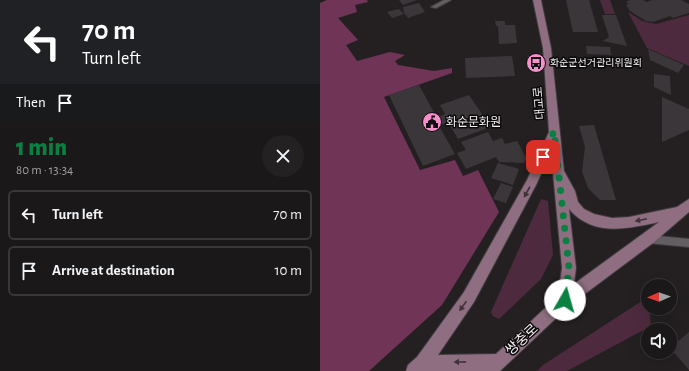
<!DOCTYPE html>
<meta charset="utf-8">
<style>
:root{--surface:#1b181a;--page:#242123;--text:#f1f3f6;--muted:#a0a0a2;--line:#393739;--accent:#0b8043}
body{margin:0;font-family:"Alegreya Sans","Noto Sans KR",sans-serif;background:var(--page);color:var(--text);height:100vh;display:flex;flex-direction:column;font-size:15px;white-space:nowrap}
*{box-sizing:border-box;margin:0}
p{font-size:13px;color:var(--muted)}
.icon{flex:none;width:22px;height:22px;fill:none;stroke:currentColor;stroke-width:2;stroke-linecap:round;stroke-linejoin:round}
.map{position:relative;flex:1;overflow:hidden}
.sheet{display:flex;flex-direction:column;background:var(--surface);width:320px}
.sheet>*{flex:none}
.guide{background:#202124;color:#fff;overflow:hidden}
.needle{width:26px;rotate:268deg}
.buttons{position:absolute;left:321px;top:279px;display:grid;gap:8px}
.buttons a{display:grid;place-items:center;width:36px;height:36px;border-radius:50%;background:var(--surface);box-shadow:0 4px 16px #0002,0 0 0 1px var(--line);font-size:20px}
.pin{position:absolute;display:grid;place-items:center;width:34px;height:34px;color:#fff;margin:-17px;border-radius:8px;box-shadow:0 2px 6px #0006}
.me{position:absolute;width:44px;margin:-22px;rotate:7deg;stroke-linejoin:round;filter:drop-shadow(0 0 3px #0008)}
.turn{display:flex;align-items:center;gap:14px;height:84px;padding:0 16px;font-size:18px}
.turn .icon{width:52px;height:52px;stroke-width:2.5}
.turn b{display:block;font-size:28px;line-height:34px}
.then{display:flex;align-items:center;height:38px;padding:0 16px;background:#0003;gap:8px;font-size:15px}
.round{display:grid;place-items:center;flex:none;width:42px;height:42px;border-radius:21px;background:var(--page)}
.head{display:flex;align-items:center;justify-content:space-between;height:68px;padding:0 16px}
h1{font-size:24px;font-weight:800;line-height:30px;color:var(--accent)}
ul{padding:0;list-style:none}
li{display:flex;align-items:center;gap:12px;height:50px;margin:0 8px 6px;padding:0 8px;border:2px solid var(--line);border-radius:6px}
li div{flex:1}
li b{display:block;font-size:15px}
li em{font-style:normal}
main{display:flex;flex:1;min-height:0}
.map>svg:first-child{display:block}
.green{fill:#4e2a3e}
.forest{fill:#6f3456}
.building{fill:#3b3639}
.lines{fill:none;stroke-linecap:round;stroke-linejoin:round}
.lane-casing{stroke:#403c3e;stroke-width:2}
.secondary-casing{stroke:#403c3e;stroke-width:2}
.lane{fill:#635e61;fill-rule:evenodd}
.secondary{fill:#8e6e80;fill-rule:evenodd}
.oneway{fill:#40323a}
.route{stroke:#0b8043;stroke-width:7;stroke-dasharray:0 12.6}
.labels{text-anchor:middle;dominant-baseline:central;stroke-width:3;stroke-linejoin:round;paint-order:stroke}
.far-poi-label{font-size:10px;fill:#f3f0f1;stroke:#0c0a0b;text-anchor:start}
.street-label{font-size:12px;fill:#f3f0f1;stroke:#0c0a0b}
.poi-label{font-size:12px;fill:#f3f0f1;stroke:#0c0a0b;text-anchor:start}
.near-street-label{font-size:14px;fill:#f3f0f1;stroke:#0c0a0b}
</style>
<main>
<section class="sheet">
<div class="guide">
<div class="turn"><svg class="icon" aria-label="left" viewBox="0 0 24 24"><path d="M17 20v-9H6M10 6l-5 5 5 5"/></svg><div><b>70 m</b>Turn left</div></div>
<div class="then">Then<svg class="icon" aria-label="arrive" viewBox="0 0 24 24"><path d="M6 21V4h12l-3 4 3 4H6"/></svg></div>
</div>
<div class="head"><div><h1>1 min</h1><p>80 m · 13:34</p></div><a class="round"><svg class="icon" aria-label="close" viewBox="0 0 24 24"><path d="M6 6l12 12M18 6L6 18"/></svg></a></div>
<ul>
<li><svg class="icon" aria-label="left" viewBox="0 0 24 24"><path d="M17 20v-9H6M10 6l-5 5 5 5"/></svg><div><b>Turn left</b></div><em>70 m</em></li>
<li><svg class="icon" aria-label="arrive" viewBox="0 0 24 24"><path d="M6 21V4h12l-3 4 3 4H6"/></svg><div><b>Arrive at destination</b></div><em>10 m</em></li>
</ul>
</section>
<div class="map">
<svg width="369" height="371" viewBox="0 0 369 371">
<rect width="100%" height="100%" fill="#242022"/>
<!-- green -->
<g class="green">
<polygon points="280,0 290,0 295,14 285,14"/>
<polygon points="308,12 322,21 336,24 369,15 369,66 327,48"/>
<polygon points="221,199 228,201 233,255 221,279 179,319 173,316 171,312"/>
<polygon points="328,297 328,308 337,308 330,314 331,326 247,371 217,371 223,365"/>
</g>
<!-- forest -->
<polygon class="forest" points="7,0 47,0 48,2 35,5 37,12 18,18 38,40 26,45 37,61 70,52 85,55 75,61 78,65 114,71 132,68 132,73 64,97 100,170 135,160 143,176 158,170 179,212 122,305 49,371 0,371 0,3"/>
<!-- building -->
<g class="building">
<polygon points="79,0 97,0 83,5"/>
<polygon points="246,0 269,0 278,32 253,32"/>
<polygon points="310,0 323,0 327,2 332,0 361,0 369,4 369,13 353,18 350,16 333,22 326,21 310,11 306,5 309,4 306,2"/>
<polygon points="99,3 105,12 88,18 84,13 83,7"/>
<polygon points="79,9 84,14 72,18 67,12"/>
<polygon points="282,15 296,15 307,46 283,41 289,37"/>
<polygon points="175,21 185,21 185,25 195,25 197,43 179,44 178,26 176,26"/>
<polygon points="266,46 290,47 291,55 267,54"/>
<polygon points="328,49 364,65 358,73 330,60"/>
<polygon points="192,56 195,76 146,78 145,58"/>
<polygon points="334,74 350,76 351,95 334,87"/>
<polygon points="99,85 117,118 125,114 120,105 149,95 171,127 138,139 128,122 119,126 135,154 103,166 69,95"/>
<polygon points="342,97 369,109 369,130 342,142"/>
<polygon points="274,125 296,200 280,200 268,188 262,171 265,147 259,126"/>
<polygon points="168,132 173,141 182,138 185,144 197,141 207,159 204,163 179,162 176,157 146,169 137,153 146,150 141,142"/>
<polygon points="178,163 199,169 193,185 171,178"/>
<polygon points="181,183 193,187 186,203 173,199"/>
<polygon points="369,332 369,370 350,348"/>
</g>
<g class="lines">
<!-- lane casing -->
<g class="lane-casing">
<g id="lane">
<polygon points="124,0 131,0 116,8 111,7"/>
<polygon points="328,235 369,239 369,247 328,243 325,242 324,239 325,236"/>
</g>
</g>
<!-- secondary casing -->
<g class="secondary-casing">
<path id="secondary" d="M213 0H221L231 48 244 171 255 191 258 202 264 209 274 214 292 218 309 217 357 207 369 199V212L333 243 250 305 180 371H86L88 365 97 357 144 292 207 180 229 132 223 48ZM231 152 242 268 238 296 176 354 118 355 154 302 216 185ZM249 209C273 237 307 229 339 222L254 284 256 268Z"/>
</g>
<!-- lane -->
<use href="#lane" class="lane"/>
<!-- secondary -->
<use href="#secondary" class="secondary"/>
</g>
<!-- one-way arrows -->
<defs><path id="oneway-solid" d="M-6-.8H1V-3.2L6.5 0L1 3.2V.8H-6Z"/></defs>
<g class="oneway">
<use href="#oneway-solid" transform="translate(207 192) rotate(119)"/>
<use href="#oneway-solid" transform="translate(321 220) rotate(168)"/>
<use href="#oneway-solid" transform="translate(143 306) rotate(125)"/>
<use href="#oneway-solid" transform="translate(140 362) rotate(179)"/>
</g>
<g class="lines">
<!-- route -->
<polyline class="route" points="223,157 234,131 249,268 245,300"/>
</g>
<!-- icons -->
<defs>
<g id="bus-disc" transform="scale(1)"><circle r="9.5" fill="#f98fca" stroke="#0c0a0b"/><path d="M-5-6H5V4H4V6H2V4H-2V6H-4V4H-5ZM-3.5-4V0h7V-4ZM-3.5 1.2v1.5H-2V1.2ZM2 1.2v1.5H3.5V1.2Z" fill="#111"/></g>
<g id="civic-disc" transform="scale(1)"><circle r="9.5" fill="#f98fca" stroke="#0c0a0b"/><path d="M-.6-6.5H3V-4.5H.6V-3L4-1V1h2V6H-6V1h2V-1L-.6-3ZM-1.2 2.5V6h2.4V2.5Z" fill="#111"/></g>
</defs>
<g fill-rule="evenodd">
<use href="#bus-disc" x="216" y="63"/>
<use href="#civic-disc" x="112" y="122"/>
</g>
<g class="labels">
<!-- far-poi labels -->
<g class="far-poi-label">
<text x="230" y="63">화순군선거관리위원회</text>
</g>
<!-- street labels -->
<g class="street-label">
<text transform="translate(219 103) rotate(-95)">대교로</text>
</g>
<!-- poi labels -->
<g class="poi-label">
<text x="126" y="122">화순문화원</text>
</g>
<!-- near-street labels -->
<g class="near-street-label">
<text transform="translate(202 340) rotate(-43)">쌍충로</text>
</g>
</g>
</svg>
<div class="buttons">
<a><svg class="needle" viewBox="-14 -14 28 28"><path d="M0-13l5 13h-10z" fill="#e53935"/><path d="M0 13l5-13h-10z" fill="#a0a0a2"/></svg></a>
<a><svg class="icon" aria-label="sound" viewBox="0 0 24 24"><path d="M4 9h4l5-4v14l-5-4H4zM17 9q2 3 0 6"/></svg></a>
</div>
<div class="pin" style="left:223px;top:157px;background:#d93025"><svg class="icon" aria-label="arrive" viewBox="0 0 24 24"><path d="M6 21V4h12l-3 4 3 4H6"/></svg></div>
<svg class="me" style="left:245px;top:300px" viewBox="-20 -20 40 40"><circle r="19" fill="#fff"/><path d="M0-13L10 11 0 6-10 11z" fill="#0b8043"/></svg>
</div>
</main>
